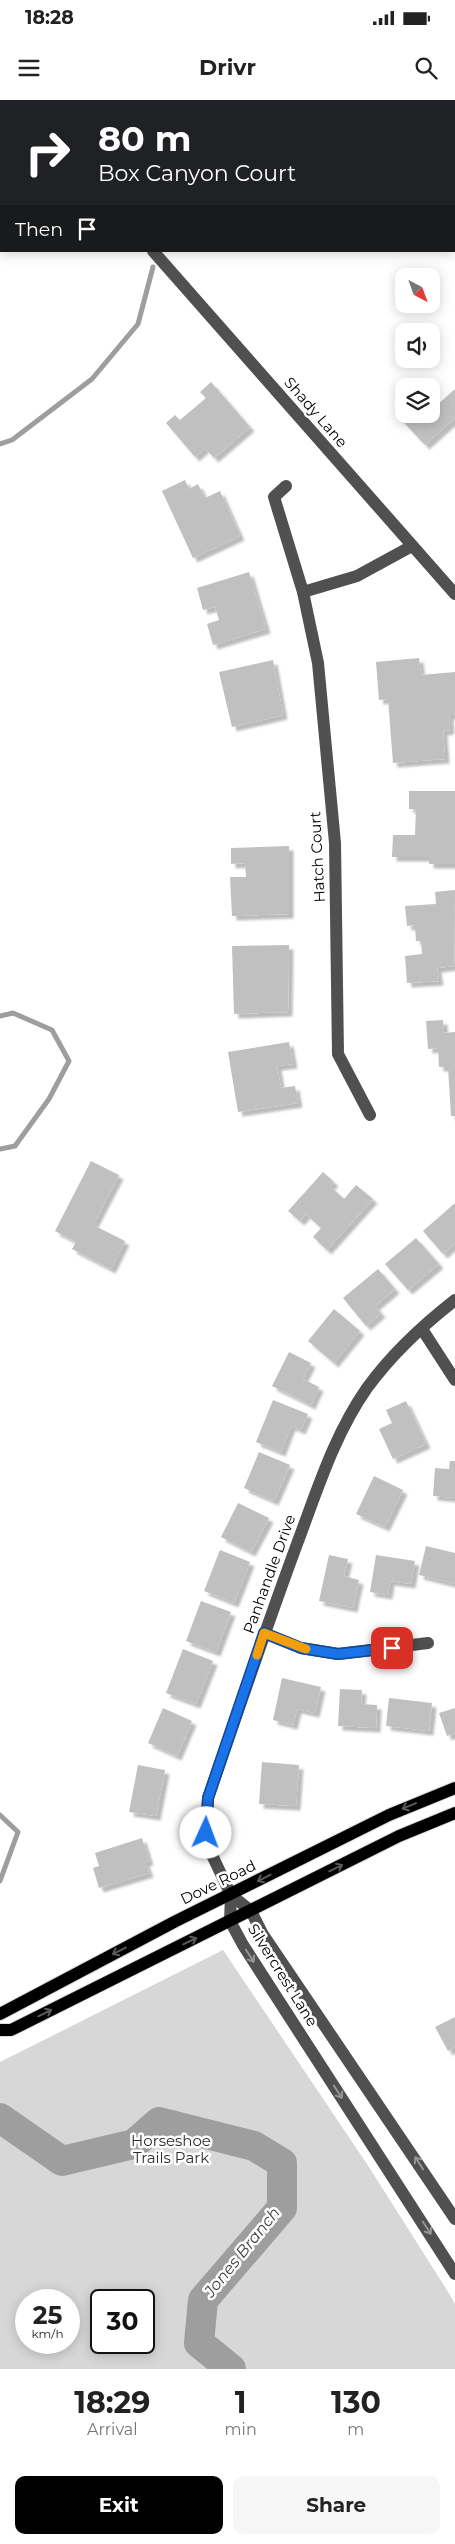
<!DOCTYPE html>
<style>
:root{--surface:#fff;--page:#f6f6f6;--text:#222;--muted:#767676;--accent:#000}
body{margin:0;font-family:Montserrat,sans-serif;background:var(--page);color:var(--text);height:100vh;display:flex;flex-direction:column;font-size:19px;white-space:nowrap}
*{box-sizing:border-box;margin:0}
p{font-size:16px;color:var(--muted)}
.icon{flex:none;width:28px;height:28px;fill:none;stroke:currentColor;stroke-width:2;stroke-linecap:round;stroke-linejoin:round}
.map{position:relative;height:2269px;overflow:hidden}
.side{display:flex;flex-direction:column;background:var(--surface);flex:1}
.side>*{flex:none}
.hud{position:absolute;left:0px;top:0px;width:455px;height:152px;box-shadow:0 2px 12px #0003;background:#202124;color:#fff;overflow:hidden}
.needle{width:32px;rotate:139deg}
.buttons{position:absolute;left:395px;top:168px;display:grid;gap:10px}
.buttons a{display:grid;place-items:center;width:45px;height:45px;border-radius:10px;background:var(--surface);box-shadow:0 2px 12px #0003;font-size:25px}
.speed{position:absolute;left:15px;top:2189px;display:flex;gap:10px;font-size:25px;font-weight:700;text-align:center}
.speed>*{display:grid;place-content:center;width:65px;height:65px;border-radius:50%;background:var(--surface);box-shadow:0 2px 12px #0003;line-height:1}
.speed small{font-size:12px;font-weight:400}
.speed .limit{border:2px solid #111;border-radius:8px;background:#fff;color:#111}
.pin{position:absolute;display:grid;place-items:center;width:42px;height:42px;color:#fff;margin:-21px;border-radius:10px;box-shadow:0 2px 8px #0006}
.me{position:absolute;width:55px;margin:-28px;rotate:2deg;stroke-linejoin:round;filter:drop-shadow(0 0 4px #0008)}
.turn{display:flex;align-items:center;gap:18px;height:105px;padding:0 15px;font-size:22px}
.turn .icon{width:65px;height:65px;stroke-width:2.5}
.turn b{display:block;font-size:35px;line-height:42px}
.then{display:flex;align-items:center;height:48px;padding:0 15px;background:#0003;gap:10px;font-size:19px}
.eta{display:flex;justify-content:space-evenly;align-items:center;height:85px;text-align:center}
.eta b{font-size:30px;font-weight:700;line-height:35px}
.primary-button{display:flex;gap:10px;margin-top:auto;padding:10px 15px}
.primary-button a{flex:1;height:58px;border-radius:10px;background:var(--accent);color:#fff;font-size:20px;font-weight:700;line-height:58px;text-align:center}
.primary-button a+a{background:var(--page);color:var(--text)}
.status{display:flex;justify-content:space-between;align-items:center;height:35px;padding:0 25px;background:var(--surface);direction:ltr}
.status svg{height:14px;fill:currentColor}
header{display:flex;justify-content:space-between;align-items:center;height:65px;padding:0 15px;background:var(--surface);font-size:22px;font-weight:700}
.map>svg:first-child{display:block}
.green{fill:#d7d7d7;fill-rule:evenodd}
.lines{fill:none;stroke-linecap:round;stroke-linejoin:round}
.stream{stroke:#9e9e9e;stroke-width:5}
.river{stroke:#9e9e9e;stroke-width:30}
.building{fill:#c0c0c0;filter:url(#shadow)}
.major-casing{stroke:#dbdbdb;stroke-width:14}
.minor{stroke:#505050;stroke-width:12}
.major{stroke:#000;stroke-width:12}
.oneway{stroke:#595959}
.oneway2{stroke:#969696}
.route-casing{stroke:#114b97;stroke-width:12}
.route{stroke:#1a73e8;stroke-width:9}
.slow{stroke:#f59e0b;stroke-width:9}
.labels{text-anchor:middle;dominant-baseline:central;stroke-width:5;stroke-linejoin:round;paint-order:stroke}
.street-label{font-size:15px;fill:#000;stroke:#fff}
.park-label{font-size:15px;fill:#2e2e2e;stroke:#fff}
.water-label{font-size:16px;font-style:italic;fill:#3f3f3f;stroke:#fff}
</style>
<div class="status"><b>18:28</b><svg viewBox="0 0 49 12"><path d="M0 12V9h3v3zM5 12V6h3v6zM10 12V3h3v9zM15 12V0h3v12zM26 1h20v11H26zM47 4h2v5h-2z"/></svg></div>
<header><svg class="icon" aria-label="menu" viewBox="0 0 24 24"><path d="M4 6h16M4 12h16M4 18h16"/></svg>Drivr<svg class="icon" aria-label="search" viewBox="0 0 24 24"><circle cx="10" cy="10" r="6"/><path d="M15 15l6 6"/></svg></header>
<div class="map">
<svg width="455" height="2269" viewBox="0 0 455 2269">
<defs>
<filter id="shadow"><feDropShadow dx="4.5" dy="4.5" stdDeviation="1" flood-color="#0004"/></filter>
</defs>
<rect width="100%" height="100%" fill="#fff"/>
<!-- green -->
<path class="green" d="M223 1850 369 2067 450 2195 455 2204V2269H0V1962ZM26 2200H69V2242H26ZM101 2200H144V2242H101Z"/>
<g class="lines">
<!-- stream -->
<g class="stream">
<polyline points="200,0 200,1"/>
<polyline points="454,32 455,31"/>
<polyline points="0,344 12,340 92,279 138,224 153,167"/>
<polyline points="0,916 13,913 52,930 69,961 49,999 15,1046 0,1049"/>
<polyline points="0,1715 18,1732 0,1781"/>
</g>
<!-- river -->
<polyline class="river" points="0,2018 62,2061 134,2044 159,2022 254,2046 282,2063 282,2108 203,2200 199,2243 231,2269"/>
</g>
<!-- building -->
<g class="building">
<polygon points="211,282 250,327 214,358 205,348 195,357 166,323 175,315 180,320 206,298 200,292"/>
<polygon points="455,289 455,318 425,345 396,314 404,307 404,314 431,314 431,300 436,306"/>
<polygon points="185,380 189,389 198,384 205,398 220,391 240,436 193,458 162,391"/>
<polygon points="249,472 266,529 213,545 207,524 219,520 215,507 203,510 197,488"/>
<polygon points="419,558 421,575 455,572 455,615 449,615 450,630 443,631 445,659 393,663 388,599 379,600 376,562"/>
<polygon points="273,560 283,615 232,627 219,572"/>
<polygon points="409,691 455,691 455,764 429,764 429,757 392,757 393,735 415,735 416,709 409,709"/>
<polygon points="289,746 289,814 232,816 230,777 246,777 245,763 231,764 231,748"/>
<polygon points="455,790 454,866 437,868 439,881 407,883 405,856 422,854 421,841 416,841 415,825 407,826 405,806 436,804 435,792"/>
<polygon points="289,845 288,912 234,914 232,846"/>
<polygon points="443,920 444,933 455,932 455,1016 451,1016 448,967 439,967 438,948 428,949 426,921"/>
<polygon points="289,942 293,964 277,966 281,988 295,986 298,1003 238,1012 228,952"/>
<polygon points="91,1061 119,1075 93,1125 125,1141 111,1169 72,1149 76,1142 55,1131"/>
<polygon points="323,1072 334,1082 330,1086 344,1099 356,1085 373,1099 327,1150 313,1137 321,1128 306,1114 300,1121 288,1111"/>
<polygon points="455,1103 455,1143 443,1154 423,1131"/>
<polygon points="416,1138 439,1164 408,1190 385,1164"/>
<polygon points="378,1169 395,1189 375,1206 381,1213 366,1226 343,1198"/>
<polygon points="334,1209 360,1231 334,1263 308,1241"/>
<polygon points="289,1252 311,1263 303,1279 319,1287 311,1305 272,1286"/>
<polygon points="273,1300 308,1314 301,1330 291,1326 281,1352 256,1342"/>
<polygon points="406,1301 426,1344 393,1359 379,1329 392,1323 386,1310"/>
<polygon points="259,1352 290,1365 274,1401 244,1388"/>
<polygon points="450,1361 455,1361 455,1398 433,1396 435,1368 449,1369"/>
<polygon points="374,1376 403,1390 385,1427 356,1414"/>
<polygon points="238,1403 269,1418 251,1452 221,1437"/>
<polygon points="426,1446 455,1453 455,1484 419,1475"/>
<polygon points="220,1450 250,1462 234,1503 204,1491"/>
<polygon points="329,1455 348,1459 344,1476 359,1480 353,1508 319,1501"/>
<polygon points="376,1455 415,1461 411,1484 390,1481 388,1495 370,1492"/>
<polygon points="201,1501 231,1512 216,1552 186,1541"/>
<polygon points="183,1549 213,1561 196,1604 166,1593"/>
<polygon points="282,1578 321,1587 315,1613 297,1609 293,1625 273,1620"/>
<polygon points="340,1589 362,1590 361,1604 377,1605 376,1628 338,1626"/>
<polygon points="389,1598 432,1603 429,1631 386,1626"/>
<polygon points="163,1608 192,1621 177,1656 148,1643"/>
<polygon points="455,1608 455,1633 447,1636 439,1613"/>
<polygon points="262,1662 299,1665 296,1706 259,1704"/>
<polygon points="138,1665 165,1670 156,1716 129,1712"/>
<polygon points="142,1738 149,1761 145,1762 149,1773 99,1788 93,1768 99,1766 95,1753"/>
<polygon points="455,1917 455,1947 448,1951 435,1927"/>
</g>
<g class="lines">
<!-- major casing -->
<g class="major-casing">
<g id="major">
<polyline points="0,1914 176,1821 389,1715 455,1688"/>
<polyline points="0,1930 11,1930 399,1736 455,1713"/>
</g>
</g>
<!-- minor -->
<g class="minor">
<polyline points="17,0 18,1"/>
<polyline points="153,151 455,494"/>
<polyline points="286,386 274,397 303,492"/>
<polyline points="370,1015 338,954 335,743 318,563 303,492 357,476 412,446"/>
<path d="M455 1200C423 1225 391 1255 367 1288 334 1335 317 1391 297 1444 266 1528 237 1613 208 1698L206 1733 212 1755 231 1795 251 1811 262 1833 455 2119"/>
<polyline points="422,1229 455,1280"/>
<polyline points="264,1533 301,1548 338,1554 428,1543"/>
<polyline points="231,1795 230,1821 243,1845 455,2174"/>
</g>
<!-- major -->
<use href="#major" class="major"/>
</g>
<!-- one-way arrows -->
<defs><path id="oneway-shaft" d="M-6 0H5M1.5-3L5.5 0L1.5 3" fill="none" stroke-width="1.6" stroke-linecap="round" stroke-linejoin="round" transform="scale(1.25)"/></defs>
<g class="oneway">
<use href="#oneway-shaft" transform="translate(409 1706) rotate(157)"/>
<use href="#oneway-shaft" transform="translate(336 1768) rotate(-27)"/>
<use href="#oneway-shaft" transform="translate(264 1778) rotate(153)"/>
<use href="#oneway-shaft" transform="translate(190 1841) rotate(-26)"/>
<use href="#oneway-shaft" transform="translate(119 1851) rotate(153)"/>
<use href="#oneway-shaft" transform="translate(45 1913) rotate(-26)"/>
</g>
<g class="oneway2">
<use href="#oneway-shaft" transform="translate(250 1856) rotate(57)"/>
<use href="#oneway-shaft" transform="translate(338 1992) rotate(57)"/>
<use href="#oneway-shaft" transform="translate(419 2063) rotate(-123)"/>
<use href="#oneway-shaft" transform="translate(427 2128) rotate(57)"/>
</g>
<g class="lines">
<!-- route casing -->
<g class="route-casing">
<polyline id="route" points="206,1733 208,1698 264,1533 301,1548 338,1554 392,1548"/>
</g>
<!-- route -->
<use href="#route" class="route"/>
<!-- slow -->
<polyline class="slow" points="257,1555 264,1533 306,1549"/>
</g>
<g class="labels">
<!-- street labels -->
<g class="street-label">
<text transform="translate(316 312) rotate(49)">Shady Lane</text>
<text transform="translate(317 757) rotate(-93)">Hatch Court</text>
<text transform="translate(269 1474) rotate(-70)">Panhandle Drive</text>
<text transform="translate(218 1782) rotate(-26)">Dove Road</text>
<text transform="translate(283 1875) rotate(58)">Silvercrest Lane</text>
</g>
<!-- park labels -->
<g class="park-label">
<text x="171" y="2040">Horseshoe<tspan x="171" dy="17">Trails Park</tspan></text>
</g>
<!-- water labels -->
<g class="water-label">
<text transform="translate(242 2152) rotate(-51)">Jones Branch</text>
</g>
</g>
</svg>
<div class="buttons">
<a><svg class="needle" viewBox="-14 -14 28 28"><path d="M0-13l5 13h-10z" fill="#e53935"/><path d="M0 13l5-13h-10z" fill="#767676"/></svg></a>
<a><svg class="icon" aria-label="sound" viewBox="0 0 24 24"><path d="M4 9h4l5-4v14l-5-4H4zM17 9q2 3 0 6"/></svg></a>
<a><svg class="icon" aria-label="layers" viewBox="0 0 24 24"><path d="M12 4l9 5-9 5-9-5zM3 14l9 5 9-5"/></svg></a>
</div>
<div class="speed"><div>25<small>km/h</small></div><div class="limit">30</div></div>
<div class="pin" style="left:392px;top:1548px;background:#d93025"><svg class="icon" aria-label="arrive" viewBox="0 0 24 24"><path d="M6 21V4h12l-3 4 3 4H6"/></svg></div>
<svg class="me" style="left:206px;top:1733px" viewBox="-20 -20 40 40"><circle r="19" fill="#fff"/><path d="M0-13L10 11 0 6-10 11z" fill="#1a73e8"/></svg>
<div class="hud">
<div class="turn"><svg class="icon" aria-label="right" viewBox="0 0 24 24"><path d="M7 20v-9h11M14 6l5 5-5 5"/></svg><div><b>80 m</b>Box Canyon Court</div></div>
<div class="then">Then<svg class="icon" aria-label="arrive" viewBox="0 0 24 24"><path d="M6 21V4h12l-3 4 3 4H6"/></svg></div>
</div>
</div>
<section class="side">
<div class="eta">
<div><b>18:29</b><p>Arrival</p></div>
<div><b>1</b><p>min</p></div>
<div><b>130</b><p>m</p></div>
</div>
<div class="primary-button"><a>Exit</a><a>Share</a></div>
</section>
